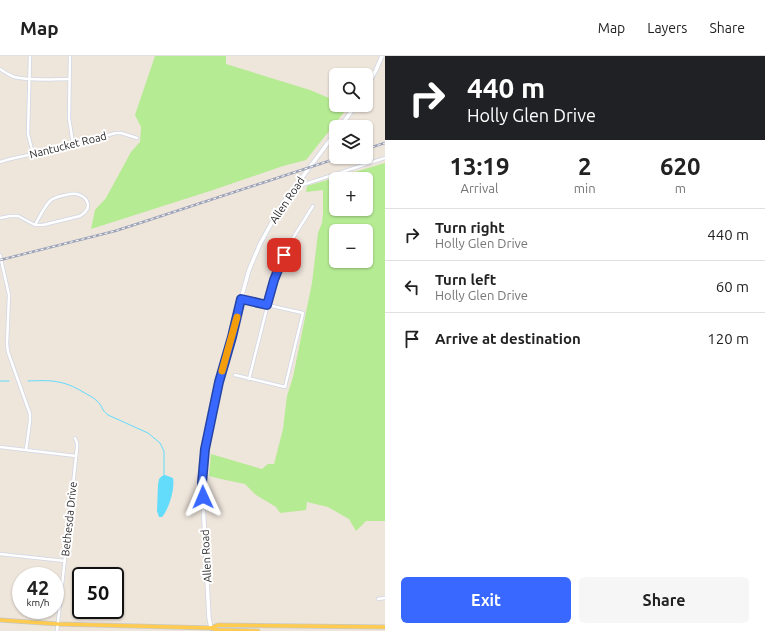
<!DOCTYPE html>
<meta charset="utf-8">
<style>
:root{--surface:#fff;--page:#f6f6f6;--text:#222;--muted:#767676;--line:#e0e0e0;--accent:#3868ff}
body{margin:0;font-family:Ubuntu,sans-serif;background:var(--page);color:var(--text);height:100vh;display:flex;flex-direction:column;font-size:15px;white-space:nowrap}
*{box-sizing:border-box;margin:0}
p{font-size:13px;color:var(--muted)}
.icon{flex:none;width:22px;height:22px;fill:none;stroke:currentColor;stroke-width:2;stroke-linecap:round;stroke-linejoin:round}
.map{position:relative;flex:1;overflow:hidden}
.sheet{display:flex;flex-direction:column;background:var(--surface);width:380px}
.sheet>*{flex:none}
.guide{background:#202124;color:#fff;overflow:hidden}
.buttons{position:absolute;left:329px;top:12px;display:grid;gap:8px}
.buttons a{display:grid;place-items:center;width:44px;height:44px;border-radius:6px;background:var(--surface);box-shadow:0 1px 3px #0004;font-size:20px}
.speed{position:absolute;left:12px;top:511px;display:flex;gap:8px;font-size:20px;font-weight:700;text-align:center}
.speed>*{display:grid;place-content:center;width:52px;height:52px;border-radius:50%;background:var(--surface);box-shadow:0 1px 3px #0004;line-height:1}
.speed small{font-size:10px;font-weight:400}
.speed .limit{border:2px solid #111;border-radius:6px;background:#fff;color:#111}
.pin{position:absolute;display:grid;place-items:center;width:34px;height:34px;color:#fff;margin:-17px;border-radius:8px;box-shadow:0 2px 6px #0006}
.me{position:absolute;width:44px;margin:-22px;rotate:359deg;stroke-linejoin:round;filter:drop-shadow(0 0 3px #0008)}
.turn{display:flex;align-items:center;gap:14px;height:84px;padding:0 16px;font-size:18px}
.turn .icon{width:52px;height:52px;stroke-width:2.5}
.turn b{display:block;font-size:28px;line-height:34px}
.eta{display:flex;justify-content:space-evenly;align-items:center;height:68px;text-align:center}
.eta b{font-size:24px;font-weight:700;line-height:28px}
.button{display:flex;gap:8px;margin-top:auto;padding:8px 16px}
.button a{flex:1;height:46px;border-radius:6px;background:var(--accent);color:#fff;font-size:16px;font-weight:700;line-height:46px;text-align:center}
.button a+a{background:var(--page);color:var(--text)}
ul{padding:0;list-style:none}
li{display:flex;align-items:center;gap:12px;height:52px;padding:0 16px;border-top:1px solid var(--line)}
li div{flex:1}
li b{display:block;font-size:15px}
li em{font-style:normal}
header{display:flex;align-items:center;gap:24px;box-sizing:border-box;height:56px;padding:0 20px;background:var(--surface);border-bottom:1px solid var(--line)}
header strong{font-size:19px}
nav{display:flex;gap:22px;margin-inline-start:auto;font-size:14px}
main{display:flex;flex:1;min-height:0}
.map>svg:first-child{display:block}
.green{fill:#b5eb92;fill-rule:evenodd}
.water{fill:#63dcfc}
.lines{fill:none;stroke-linecap:round;stroke-linejoin:round}
.stream{stroke:#63dcfc;stroke-width:1}
.minor-casing{stroke:#d0d6e5;stroke-width:4}
.secondary-casing{stroke:#d0d6e5;stroke-width:5}
.primary-casing{stroke:#c8c8c8;stroke-width:5}
.minor{stroke:#fff;stroke-width:2.5}
.secondary{stroke:#fff;stroke-width:3.5}
.primary{stroke:#ffcc50;stroke-width:3.5}
.rail-casing{stroke:#9da3b7;stroke-width:2.5}
.rail{stroke:#fff;stroke-width:1;stroke-dasharray:3;stroke-linecap:butt}
.route-casing{stroke:#2444a6;stroke-width:10}
.route{stroke:#3868ff;stroke-width:7}
.slow{stroke:#f59e0b;stroke-width:7}
.labels{text-anchor:middle;dominant-baseline:central;stroke-width:4;stroke-linejoin:round;paint-order:stroke}
.street-label{font-size:11px;fill:#2b2b2b;stroke:#fff}
</style>
<header>
<strong>Map</strong>
<nav><a>Map</a><a>Layers</a><a>Share</a></nav>
</header>
<main>
<div class="map">
<svg width="385" height="575" viewBox="0 0 385 575">
<rect width="100%" height="100%" fill="#eee5db"/>
<!-- green -->
<g class="green">
<polygon points="155,0 226,0 226,8 310,34 336,45 336,49 349,50 306,104 283,110 210,135 91,173 95,154 106,142 131,96 140,86 141,71 135,59"/>
<path d="M385 107V465H366L356 475 349 463 328 451 307 446 306 454 280 457 276 451 256 439 245 428 221 423 209 420 211 398 262 413 268 408H274L283 373 287 340 293 321 312 227 318 177 322 167 323 158V134L306 136 307 130ZM336 123H366V153H336ZM336 175H366V205H336Z"/>
</g>
<!-- water -->
<path class="water" d="M165 419 173 422C175 433 169 453 162 461H159L157 455 158 429 159 423 162 420Z"/>
<g class="lines">
<!-- stream -->
<g class="stream">
<polyline points="0,325 9,325"/>
<path d="M28 325C51 324 63 324 83 336 88 339 93 341 97 345 102 349 102 355 108 359L148 377 160 387 164 395V420"/>
</g>
<!-- minor casing -->
<g class="minor-casing">
<g id="minor">
<polyline points="30,0 28,78 33,98"/>
<polyline points="70,0 69,62 73,88"/>
<path d="M0 13C4 16 9 19 14 21 29 25 54 23 69 23"/>
<polyline points="0,106 10,103 33,98 116,77 121,77 137,82"/>
<polyline points="296,131 385,102"/>
<path d="M0 162 10 160H18L35 169H43L80 160C92 153 90 142 77 138 72 137 66 139 61 140 57 141 53 142 50 145 44 151 39 162 35 169"/>
<polyline points="0,199 9,239 7,288 8,296 30,358 30,365 26,394"/>
<polyline points="235,319 285,331 303,257 241,243"/>
<polyline points="249,323 274,224 288,190 313,150"/>
<polyline points="0,391 76,400"/>
<polyline points="0,498 65,505"/>
<polyline points="378,543 385,542"/>
<polyline points="57,575 77,392 77,387 75,382"/>
</g>
</g>
<!-- secondary casing -->
<g class="secondary-casing">
<g id="secondary">
<polyline points="366,32 376,14 382,0"/>
<polyline points="340,71 356,49"/>
<polyline points="211,572 209,562 202,427 205,393 219,326 232,281 241,243 249,214 260,188 277,157 287,141 295,131 336,76"/>
</g>
</g>
<!-- primary casing -->
<g class="primary-casing">
<g id="primary">
<polyline points="0,564 58,568 211,572 218,574 258,575"/>
<polyline points="211,572 218,569 385,571"/>
</g>
</g>
<!-- minor -->
<use href="#minor" class="minor"/>
<!-- secondary -->
<use href="#secondary" class="secondary"/>
<!-- primary -->
<use href="#primary" class="primary"/>
<!-- rail casing -->
<g class="rail-casing">
<g id="rail">
<polyline points="366,93 385,87"/>
<polyline points="0,204 115,175 143,166 341,101"/>
</g>
</g>
<!-- rail -->
<use href="#rail" class="rail"/>
</g>
<g class="lines">
<!-- route casing -->
<g class="route-casing">
<polyline id="route" points="203,441 202,427 205,393 219,326 232,281 241,243 267,249 274,224 284,199"/>
</g>
<!-- route -->
<use href="#route" class="route"/>
<!-- slow -->
<polyline class="slow" points="222,315 237,261"/>
</g>
<g class="labels">
<!-- street labels -->
<g class="street-label">
<text transform="translate(68 89) rotate(-14)">Nantucket Road</text>
<text transform="translate(287 144) rotate(-56)">Allen Road</text>
<text transform="translate(69 463) rotate(-84)">Bethesda Drive</text>
<text transform="translate(206 500) rotate(-93)">Allen Road</text>
</g>
</g>
</svg>
<div class="buttons">
<a><svg class="icon" aria-label="search" viewBox="0 0 24 24"><circle cx="10" cy="10" r="6"/><path d="M15 15l6 6"/></svg></a>
<a><svg class="icon" aria-label="layers" viewBox="0 0 24 24"><path d="M12 4l9 5-9 5-9-5zM3 14l9 5 9-5"/></svg></a>
<a>+</a>
<a>−</a>
</div>
<div class="speed"><div>42<small>km/h</small></div><div class="limit">50</div></div>
<div class="pin" style="left:284px;top:199px;background:#d93025"><svg class="icon" aria-label="arrive" viewBox="0 0 24 24"><path d="M6 21V4h12l-3 4 3 4H6"/></svg></div>
<svg class="me" style="left:203px;top:441px" viewBox="-20 -20 40 40"><path d="M0-17L14 15 0 8-14 15z" fill="#3868ff" stroke="#fff" stroke-width="4"/></svg>
</div>
<section class="sheet">
<div class="guide">
<div class="turn"><svg class="icon" aria-label="right" viewBox="0 0 24 24"><path d="M7 20v-9h11M14 6l5 5-5 5"/></svg><div><b>440 m</b>Holly Glen Drive</div></div>
</div>
<div class="eta">
<div><b>13:19</b><p>Arrival</p></div>
<div><b>2</b><p>min</p></div>
<div><b>620</b><p>m</p></div>
</div>
<ul>
<li><svg class="icon" aria-label="right" viewBox="0 0 24 24"><path d="M7 20v-9h11M14 6l5 5-5 5"/></svg><div><b>Turn right</b><p>Holly Glen Drive</p></div><em>440 m</em></li>
<li><svg class="icon" aria-label="left" viewBox="0 0 24 24"><path d="M17 20v-9H6M10 6l-5 5 5 5"/></svg><div><b>Turn left</b><p>Holly Glen Drive</p></div><em>60 m</em></li>
<li><svg class="icon" aria-label="arrive" viewBox="0 0 24 24"><path d="M6 21V4h12l-3 4 3 4H6"/></svg><div><b>Arrive at destination</b></div><em>120 m</em></li>
</ul>
<div class="button"><a>Exit</a><a>Share</a></div>
</section>
</main>
